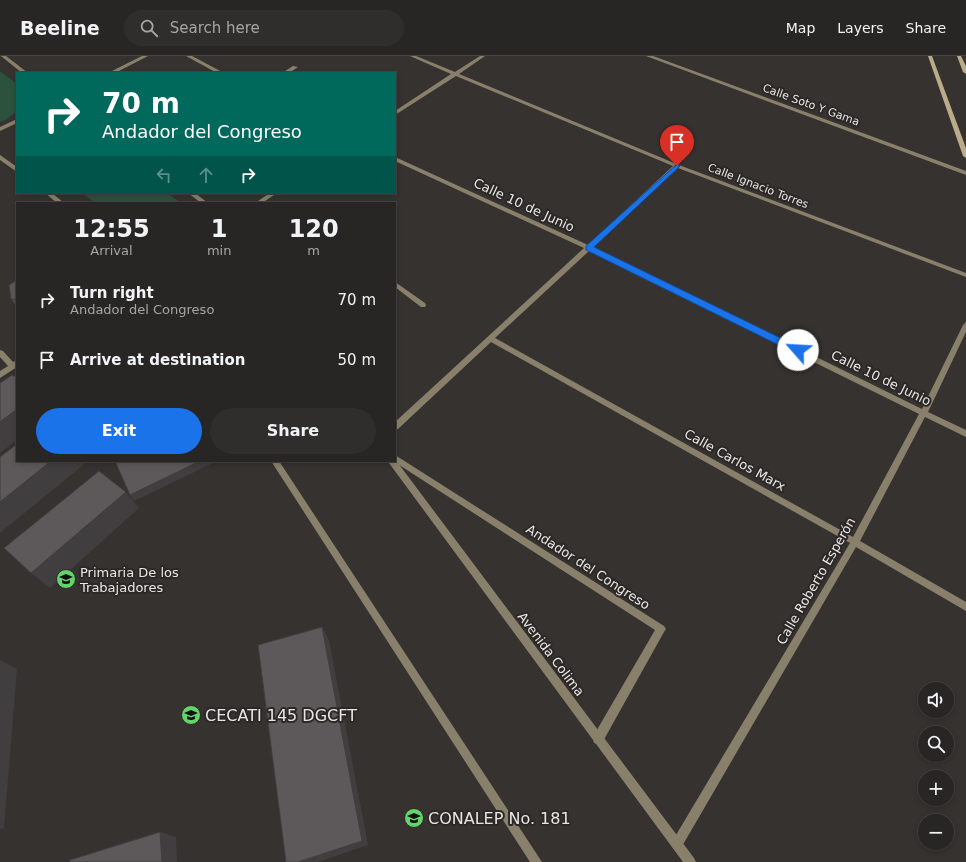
<!DOCTYPE html>
<meta charset="utf-8">
<style>
:root{--surface:#282624;--page:#302e2c;--text:#f1f3f6;--muted:#a5a5a6;--line:#444341;--accent:#1a73e8}
body{margin:0;font-family:"DejaVu Sans",sans-serif;background:var(--page);color:var(--text);height:100vh;display:flex;flex-direction:column;font-size:15px;white-space:nowrap}
*{box-sizing:border-box;margin:0}
p{font-size:13px;color:var(--muted)}
.icon{flex:none;width:22px;height:22px;fill:none;stroke:currentColor;stroke-width:2;stroke-linecap:round;stroke-linejoin:round}
.map{position:relative;flex:1;overflow:hidden}
.details{position:absolute;left:16px;top:146px;width:380px;height:260px;display:flex;flex-direction:column;background:var(--surface);border-radius:0px;box-shadow:0 2px 6px #0003,0 0 0 1px var(--line)}
.details>*{flex:none}
.guide{position:absolute;left:16px;top:16px;width:380px;height:122px;border-radius:0px;box-shadow:0 2px 6px #0003,0 0 0 1px var(--line);background:#00695c;color:#fff;overflow:hidden}
.tools{position:absolute;left:918px;top:626px;display:grid;gap:8px}
.tools a{display:grid;place-items:center;width:36px;height:36px;border-radius:50%;background:var(--surface);box-shadow:0 2px 6px #0003,0 0 0 1px var(--line);font-size:20px}
.pin{position:absolute;display:grid;place-items:center;width:34px;height:34px;color:#fff;margin:-41px -17px;border-radius:50% 50% 50% 0;rotate:-45deg;box-shadow:0 0 4px #0007}
.pin .icon{rotate:45deg}
.me{position:absolute;width:44px;margin:-22px;rotate:296deg;stroke-linejoin:round;filter:drop-shadow(0 0 3px #0008)}
.turn{display:flex;align-items:center;gap:14px;height:84px;padding:0 20px;font-size:18px}
.turn .icon{width:52px;height:52px;stroke-width:2.5}
.turn b{display:block;font-size:28px;line-height:34px}
.lanes{display:flex;align-items:center;height:38px;padding:0 20px;background:#0003;justify-content:center;gap:20px;direction:ltr}
.lanes .off{opacity:.35}
.eta{display:flex;justify-content:space-evenly;align-items:center;height:68px;text-align:center}
.eta b{font-size:24px;font-weight:700;line-height:28px}
.action{display:flex;gap:8px;margin-top:auto;padding:8px 20px}
.action a{flex:1;height:46px;border-radius:24px;background:var(--accent);color:#fff;font-size:16px;font-weight:700;line-height:46px;text-align:center}
.action a+a{background:var(--page);color:var(--text)}
ul{padding:0;list-style:none}
li{display:flex;align-items:center;gap:12px;height:60px;padding:0 20px}
li div{flex:1}
li b{display:block;font-size:15px}
li em{font-style:normal}
header{display:flex;align-items:center;gap:24px;box-sizing:border-box;height:56px;padding:0 20px;background:var(--surface);border-bottom:1px solid var(--line)}
header strong{font-size:19px}
nav{display:flex;gap:22px;margin-inline-start:auto;font-size:14px}
.search{width:280px;height:36px;background:var(--page);display:flex;align-items:center;gap:10px;box-sizing:border-box;padding:0 14px;border-radius:22px;color:var(--muted);font-size:15px}
.map>svg:first-child{display:block}
.green{fill:#2c523e}
.lines{fill:none;stroke-linecap:round;stroke-linejoin:round}
.minor{fill:#89806b;fill-rule:evenodd}
.tertiary{fill:#89806b;fill-rule:evenodd}
.secondary{fill:#baac89;fill-rule:evenodd}
.wall{fill:#504c4d}
.shaded-wall{fill:#413e3f}
.building{fill:#5d585a;stroke:#413e3f}
.route{fill:#1a73e8;stroke:#114b97}
.labels{text-anchor:middle;dominant-baseline:central;stroke-width:4;stroke-linejoin:round;paint-order:stroke}
.far-street-label{font-size:11px;fill:#e8e6e5;stroke:#2b2826}
.street-label{font-size:13px;fill:#e8e6e5;stroke:#2b2826}
.poi-label{font-size:13px;fill:#e8e6e5;stroke:#2b2826;text-anchor:start}
.near-poi-label{font-size:16px;fill:#e8e6e5;stroke:#2b2826;text-anchor:start}
</style>
<header>
<strong>Beeline</strong>
<div class="search"><svg class="icon" aria-label="search" viewBox="0 0 24 24"><circle cx="10" cy="10" r="6"/><path d="M15 15l6 6"/></svg>Search here</div>
<nav><a>Map</a><a>Layers</a><a>Share</a></nav>
</header>
<div class="map">
<svg width="966" height="806" viewBox="0 0 966 806">
<rect width="100%" height="100%" fill="#353230"/>
<!-- green -->
<g class="green">
<polygon points="0,15 17,28 17,55 6,64 0,66"/>
<polygon points="82,137 167,137 181,147 95,147"/>
</g>
<g class="lines">
<!-- minor -->
<g class="minor">
<polygon points="142,0 148,0 115,17 108,17"/>
<polygon points="186,0 192,0 224,17 217,17"/>
<path d="M410 0H416L455 16 480 0H485L459 18 679 109 966 217V221L678 112 593 191 922 353 963 269 966 266V276L928 356 966 374V381L925 361 860 485 966 546V555L856 491 681 792 677 793 673 792 672 788 673 784 850 487 491 286 398 373 395 374V366L584 192 395 105V101L588 189 673 110 456 20 395 59V55L451 18ZM589 195 919 358 853 481 495 282Z"/>
<polygon points="646,0 653,0 966,115 966,119"/>
<polygon points="293,10 298,11 289,17 282,17"/>
<polygon points="17,63 17,67 0,75 0,71"/>
<polygon points="270,137 277,137 262,147 255,147"/>
<polygon points="395,226 425,247 426,249 425,251 421,251 395,231"/>
<polygon points="0,294 3,295 13,306 17,304 17,311 0,322 0,315 8,310 0,301"/>
<polygon points="395,399 664,570 666,573 664,576 602,687 598,688 594,687 593,683 594,679 655,574 393,405 395,405"/>
</g>
<!-- tertiary -->
<g class="tertiary">
<polygon points="1,0 6,0 28,17 22,17"/>
<polygon points="0,99 17,111 17,116 0,104"/>
<polygon points="45,137 52,137 64,147 57,147"/>
<polygon points="188,137 195,137 208,147 201,147"/>
<polygon points="395,403 694,802 696,806 683,806 389,407 388,405 395,405"/>
<polygon points="271,405 279,405 542,806 530,806"/>
</g>
<!-- secondary -->
<g class="secondary">
<polygon points="928,0 932,0 966,92 966,102 963,100"/>
<polygon points="957,0 961,0 966,10 966,18 963,16"/>
</g>
</g>
<!-- wall -->
<polygon class="wall" points="17,224 17,251 11,243"/>
<!-- shaded-wall -->
<g class="shaded-wall">
<polygon points="17,353 17,384 0,397 0,366"/>
<polygon points="51,405 88,405 0,477 0,446"/>
<polygon points="200,405 217,405 134,445 130,439"/>
<polygon points="126,436 139,452 50,532 31,517"/>
<polygon points="322,571 329,584 368,789 318,806 298,806"/>
<polygon points="0,604 17,613 4,772 0,773"/>
<polygon points="160,776 176,781 177,806 162,806"/>
</g>
<!-- building -->
<g class="building">
<polygon points="17,224 17,244 11,243 9,229"/>
<polygon points="12,319 17,322 17,353 0,366 0,327"/>
<polygon points="17,388 17,405 51,405 0,446 0,401"/>
<polygon points="115,405 200,405 130,439"/>
<polygon points="99,415 126,436 31,517 4,492"/>
<polygon points="322,571 362,785 298,806 286,806 258,589"/>
<polygon points="160,776 162,806 70,806 70,804"/>
</g>
<!-- route -->
<polygon class="route" points="677,108 680,110 679,111 594,191 801,292 801,297 795,297 586,194 586,190"/>
<!-- icons -->
<defs>
<g id="school-disc" transform="scale(1)"><circle r="9.5" fill="#63d469" stroke="#2b2826"/><path d="M0-5L7-2L0 1L-7-2ZM-4 1L0 2.5L4 1V4Q0 6-4 4Z" fill="#111"/></g>
<g id="university-disc" transform="scale(1)"><circle r="9.5" fill="#63d469" stroke="#2b2826"/><path d="M0-5L7-2L0 1L-7-2ZM-4 1L0 2.5L4 1V4Q0 6-4 4Z" fill="#111"/></g>
</defs>
<g fill-rule="evenodd">
<use href="#school-disc" x="66" y="523"/>
<use href="#university-disc" x="191" y="659"/>
<use href="#university-disc" x="414" y="762"/>
</g>
<g class="labels">
<!-- far-street labels -->
<g class="far-street-label">
<text transform="translate(811 49) rotate(20)">Calle Soto Y Gama</text>
<text transform="translate(758 130) rotate(21)">Calle Ignacio Torres</text>
</g>
<!-- street labels -->
<g class="street-label">
<text transform="translate(524 149) rotate(25)">Calle 10 de Junio</text>
<text transform="translate(881 322) rotate(26)">Calle 10 de Junio</text>
<text transform="translate(735 404) rotate(29)">Calle Carlos Marx</text>
<text transform="translate(588 511) rotate(33)">Andador del Congreso</text>
<text transform="translate(816 525) rotate(-60)">Calle Roberto Esperón</text>
<text transform="translate(551 598) rotate(53)">Avenida Colima</text>
</g>
<!-- poi labels -->
<g class="poi-label">
<text x="80" y="516">Primaria De los<tspan x="80" dy="15">Trabajadores</tspan></text>
</g>
<!-- near-poi labels -->
<g class="near-poi-label">
<text x="205" y="659">CECATI 145 DGCFT</text>
<text x="428" y="762">CONALEP No. 181</text>
</g>
</g>
</svg>
<div class="tools">
<a><svg class="icon" aria-label="sound" viewBox="0 0 24 24"><path d="M4 9h4l5-4v14l-5-4H4zM17 9q2 3 0 6"/></svg></a>
<a><svg class="icon" aria-label="search" viewBox="0 0 24 24"><circle cx="10" cy="10" r="6"/><path d="M15 15l6 6"/></svg></a>
<a>+</a>
<a>−</a>
</div>
<div class="pin" style="left:677px;top:110px;background:#d93025"><svg class="icon" aria-label="arrive" viewBox="0 0 24 24"><path d="M6 21V4h12l-3 4 3 4H6"/></svg></div>
<svg class="me" style="left:798px;top:294px" viewBox="-20 -20 40 40"><circle r="19" fill="#fff"/><path d="M0-13L10 11 0 6-10 11z" fill="#1a73e8"/></svg>
<div class="guide">
<div class="turn"><svg class="icon" aria-label="right" viewBox="0 0 24 24"><path d="M7 20v-9h11M14 6l5 5-5 5"/></svg><div><b>70 m</b>Andador del Congreso</div></div>
<div class="lanes"><svg class="icon off" aria-label="left" viewBox="0 0 24 24"><path d="M17 20v-9H6M10 6l-5 5 5 5"/></svg><svg class="icon off" aria-label="ahead" viewBox="0 0 24 24"><path d="M12 20V5M6 11l6-6 6 6"/></svg><svg class="icon" aria-label="right" viewBox="0 0 24 24"><path d="M7 20v-9h11M14 6l5 5-5 5"/></svg></div>
</div>
<section class="details">
<div class="eta">
<div><b>12:55</b><p>Arrival</p></div>
<div><b>1</b><p>min</p></div>
<div><b>120</b><p>m</p></div>
</div>
<ul>
<li><svg class="icon" aria-label="right" viewBox="0 0 24 24"><path d="M7 20v-9h11M14 6l5 5-5 5"/></svg><div><b>Turn right</b><p>Andador del Congreso</p></div><em>70 m</em></li>
<li><svg class="icon" aria-label="arrive" viewBox="0 0 24 24"><path d="M6 21V4h12l-3 4 3 4H6"/></svg><div><b>Arrive at destination</b></div><em>50 m</em></li>
</ul>
<div class="action"><a>Exit</a><a>Share</a></div>
</section>
</div>
